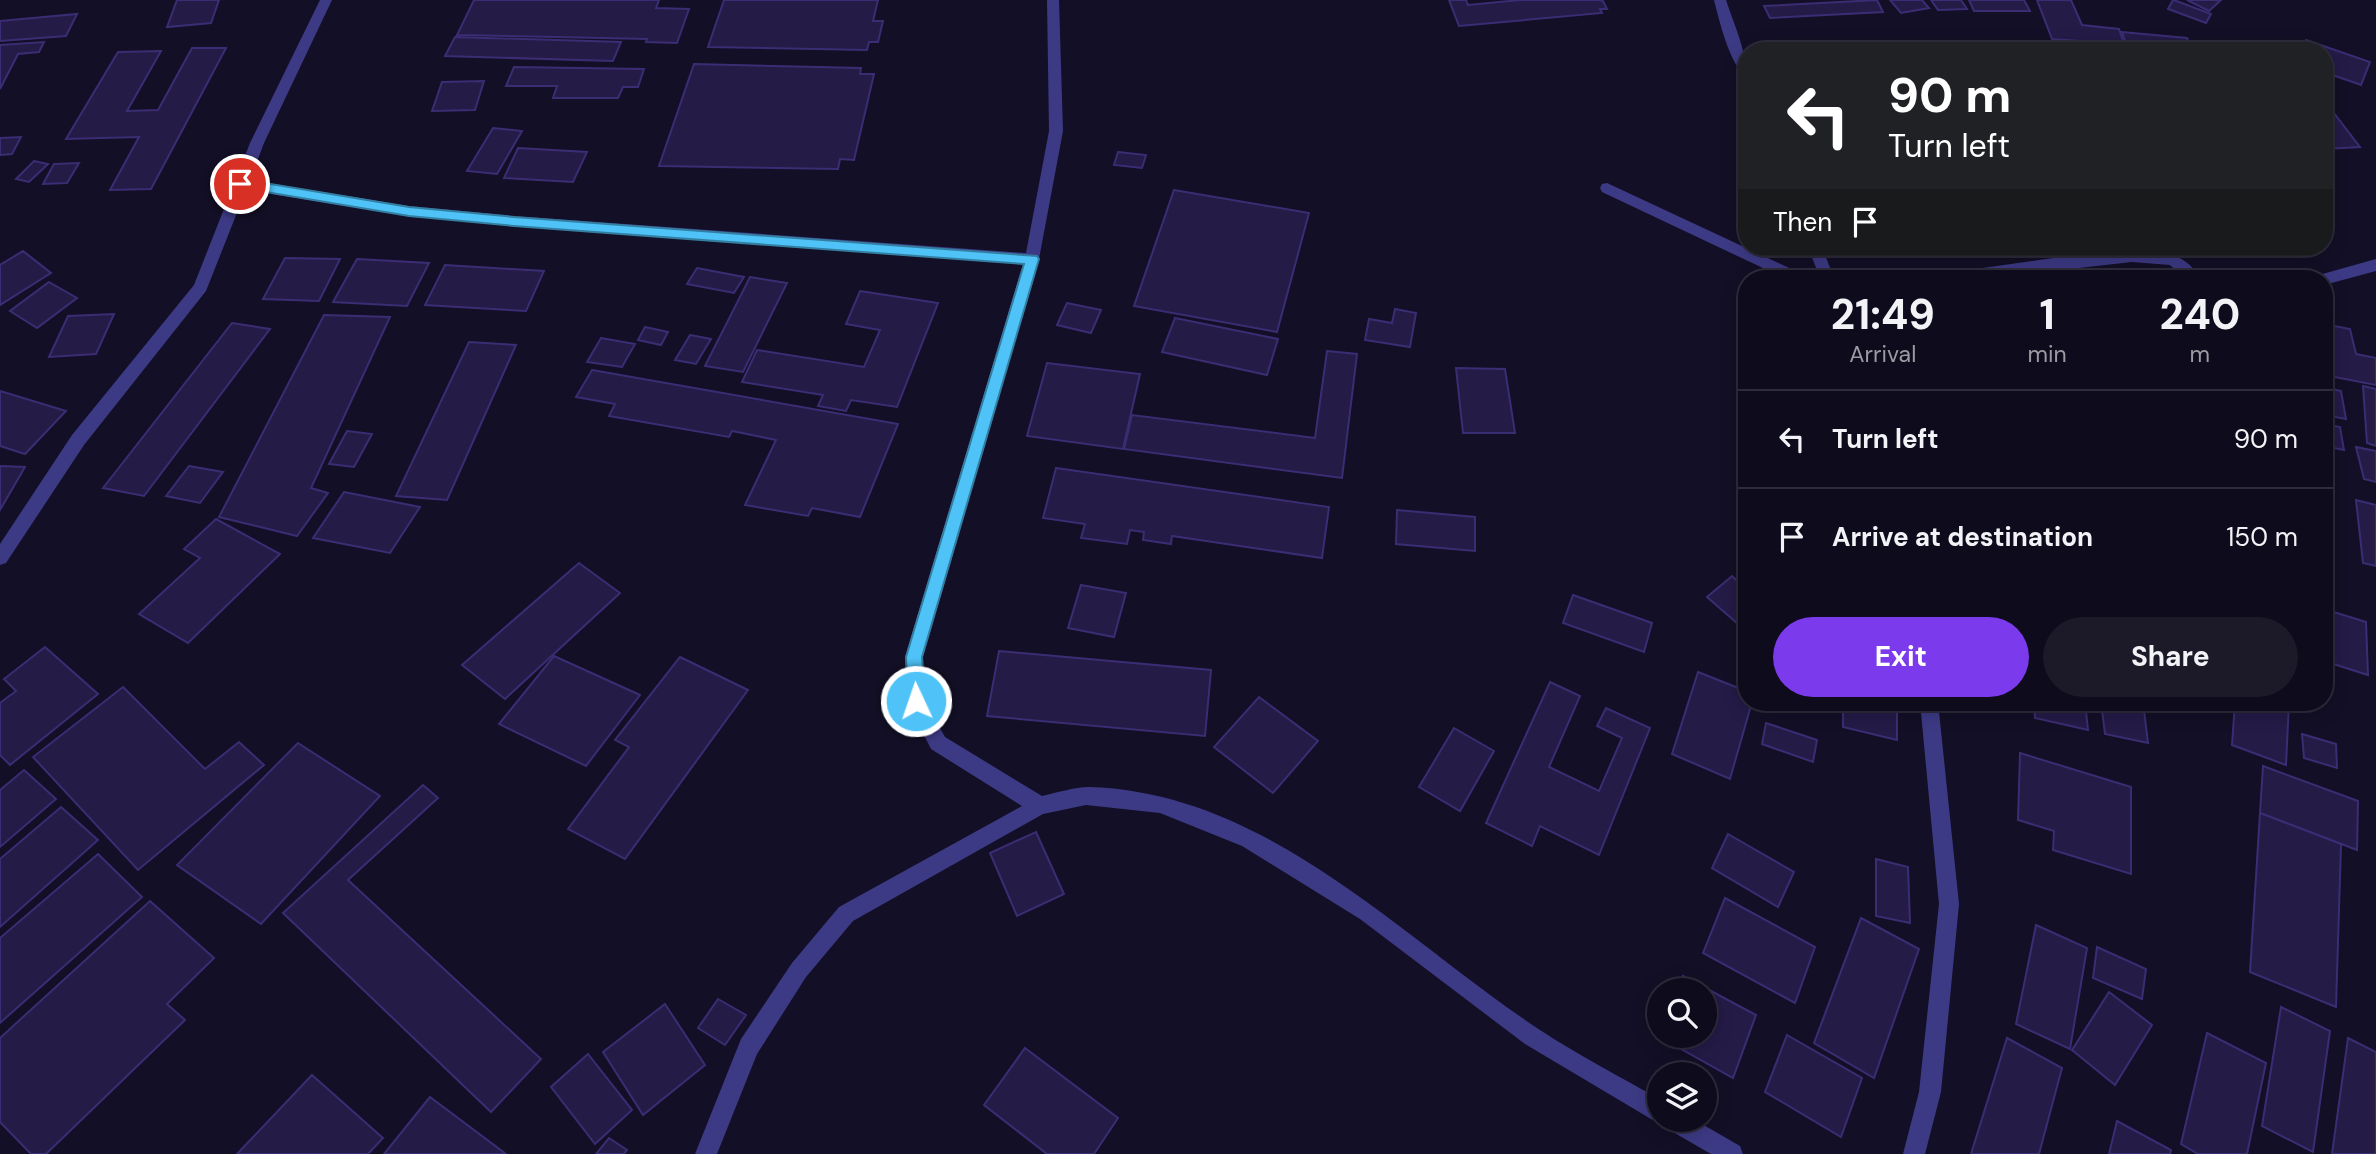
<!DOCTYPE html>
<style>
:root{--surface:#0e0b1c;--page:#1c1929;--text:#f1f3f6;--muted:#9b9ba3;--line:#2e2b3b;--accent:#7c3aed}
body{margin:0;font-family:"DM Sans",sans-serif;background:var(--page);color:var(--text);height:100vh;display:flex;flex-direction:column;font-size:26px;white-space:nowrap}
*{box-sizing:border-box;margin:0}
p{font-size:23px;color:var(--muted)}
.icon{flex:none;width:38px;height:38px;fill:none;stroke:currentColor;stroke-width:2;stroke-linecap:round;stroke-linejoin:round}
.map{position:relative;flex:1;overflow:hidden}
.side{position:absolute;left:1738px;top:270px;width:595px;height:441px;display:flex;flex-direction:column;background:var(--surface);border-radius:28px;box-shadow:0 4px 18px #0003,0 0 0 2px var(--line)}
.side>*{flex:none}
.banner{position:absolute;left:1738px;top:42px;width:595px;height:214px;border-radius:28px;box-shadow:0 4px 18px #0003,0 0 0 2px var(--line);background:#202124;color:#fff;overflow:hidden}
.fabs{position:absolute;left:1647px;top:978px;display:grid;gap:14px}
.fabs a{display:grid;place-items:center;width:70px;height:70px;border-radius:50%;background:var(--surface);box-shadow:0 4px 18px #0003,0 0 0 2px var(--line);font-size:35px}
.pin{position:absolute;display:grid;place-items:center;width:60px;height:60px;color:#fff;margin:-30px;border:4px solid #fff;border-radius:50%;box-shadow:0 2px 7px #0007}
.me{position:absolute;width:77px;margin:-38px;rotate:357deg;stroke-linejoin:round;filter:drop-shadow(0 0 5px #0008)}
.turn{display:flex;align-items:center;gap:24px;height:147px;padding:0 35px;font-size:32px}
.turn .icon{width:91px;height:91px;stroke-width:2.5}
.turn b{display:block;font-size:49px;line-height:60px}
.then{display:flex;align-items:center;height:66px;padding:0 35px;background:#0003;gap:14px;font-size:26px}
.eta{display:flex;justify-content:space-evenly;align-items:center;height:119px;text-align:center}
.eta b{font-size:42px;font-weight:700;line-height:49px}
.button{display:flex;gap:14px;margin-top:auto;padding:14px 35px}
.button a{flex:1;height:80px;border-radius:42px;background:var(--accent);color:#fff;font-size:28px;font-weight:700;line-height:80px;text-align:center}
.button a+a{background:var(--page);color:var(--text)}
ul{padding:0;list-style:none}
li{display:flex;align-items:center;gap:21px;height:98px;padding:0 35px;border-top:2px solid var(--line)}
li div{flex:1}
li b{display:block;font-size:26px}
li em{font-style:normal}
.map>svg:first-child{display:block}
.building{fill:#241b47;stroke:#3b2d73;stroke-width:2}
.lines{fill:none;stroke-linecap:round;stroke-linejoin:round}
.minor{fill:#3d3a85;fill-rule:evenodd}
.route{fill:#4fc3f7;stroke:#337fa1;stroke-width:2}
</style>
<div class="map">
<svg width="2376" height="1154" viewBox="0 0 2376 1154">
<rect width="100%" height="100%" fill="#130f26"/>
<!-- building -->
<g class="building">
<polygon points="177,0 219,0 211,23 167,27"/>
<polygon points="474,0 659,0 656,8 689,9 677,43 646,42 647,39 457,35"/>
<polygon points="724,0 878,0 873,21 883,21 878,42 869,42 867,50 708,47"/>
<polygon points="1449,0 1466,0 1468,5 1520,0 1599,0 1603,1 1607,9 1600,9 1602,13 1459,26"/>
<polygon points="1877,0 1883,12 1770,18 1764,6"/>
<polygon points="1890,0 1922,0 1929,8 1901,13"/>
<polygon points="1931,0 1961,0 1967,9 1938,10"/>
<polygon points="1969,0 2024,0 2030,11 1974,11"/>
<polygon points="2037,0 2071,0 2082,25 2119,29 2124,44 2052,39"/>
<polygon points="2173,0 2174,0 2211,14 2206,23 2168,9"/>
<polygon points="2187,0 2221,0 2209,11"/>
<polygon points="77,14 66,36 0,41 0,21"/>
<polygon points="2122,32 2187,38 2192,51 2127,46"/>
<polygon points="455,37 621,42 613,61 445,56"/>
<polygon points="2306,40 2370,62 2361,85 2324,72 2324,51 2301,51"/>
<polygon points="44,42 39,52 18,54 0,89 0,45"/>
<polygon points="192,48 226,48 151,189 110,190 139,137 66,139 118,52 161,51 127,111 158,110"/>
<polygon points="694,64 861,68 860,74 874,74 854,160 840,159 838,169 659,166"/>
<polygon points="514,67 644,69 638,87 623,87 618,98 553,98 557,86 506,86"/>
<polygon points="484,81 475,110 432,111 442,82"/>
<polygon points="2324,100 2360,147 2324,149"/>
<polygon points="493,128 522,131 497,174 467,171"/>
<polygon points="21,137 12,154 0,155 0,138"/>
<polygon points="518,148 587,152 573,182 504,178"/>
<polygon points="1118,152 1146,155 1142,168 1114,165"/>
<polygon points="34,161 48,164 29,182 16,179"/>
<polygon points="79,163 67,183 43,184 54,164"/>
<polygon points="1174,190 1309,213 1277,332 1134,306"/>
<polygon points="23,251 51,273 0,305 0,265"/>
<polygon points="285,258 340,259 319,301 263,299"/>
<polygon points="357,259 429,263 407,306 333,302"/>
<polygon points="445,265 544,271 526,311 425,305"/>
<polygon points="697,268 744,277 734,293 687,284"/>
<polygon points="750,277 787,283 743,372 705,366"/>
<polygon points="49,282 77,298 37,328 10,311"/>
<polygon points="860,291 938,303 897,407 851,400 846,411 818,406 823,395 742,382 757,350 864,367 880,330 846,324"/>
<polygon points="1067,303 1101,310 1091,333 1057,325"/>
<polygon points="1395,309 1416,313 1410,347 1365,340 1369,319 1392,323"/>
<polygon points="114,314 96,354 49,357 68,316"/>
<polygon points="324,315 390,317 311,488 328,493 297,536 219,517"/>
<polygon points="1175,318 1278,339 1267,375 1162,352"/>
<polygon points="232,323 270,329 144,496 103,488"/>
<polygon points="2324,324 2350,329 2356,354 2376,358 2376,385 2324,375"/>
<polygon points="645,327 668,332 661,345 638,340"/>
<polygon points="690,335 711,339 696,364 675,360"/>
<polygon points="601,338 635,344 622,367 587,362"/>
<polygon points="469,342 516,345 447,500 396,496"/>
<polygon points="1327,351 1357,354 1342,478 1124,449 1132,415 1315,438"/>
<polygon points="1047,363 1140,374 1123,449 1027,436"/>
<polygon points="1456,368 1505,369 1515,433 1463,433"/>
<polygon points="592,370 898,424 860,517 812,508 808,516 745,505 776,440 732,431 729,437 609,416 615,404 576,397"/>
<polygon points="2363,386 2376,389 2376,446 2367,443"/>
<polygon points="2324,387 2341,391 2346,419 2324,415"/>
<polygon points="0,391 66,411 25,454 0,446"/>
<polygon points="2324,424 2340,427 2344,450 2324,446"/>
<polygon points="347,431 372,434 354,467 329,464"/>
<polygon points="2356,447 2376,451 2376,482 2364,479"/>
<polygon points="0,466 25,467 0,510"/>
<polygon points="189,466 223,472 200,503 166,496"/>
<polygon points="1056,468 1329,507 1322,558 1172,536 1171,544 1143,540 1144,532 1130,530 1127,544 1081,538 1085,524 1043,518"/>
<polygon points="344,492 420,507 390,553 313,538"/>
<polygon points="2356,500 2376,505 2376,566 2363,563"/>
<polygon points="1397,510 1475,517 1475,551 1396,544"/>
<polygon points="216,519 280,554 188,643 139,614 200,558 184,549"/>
<polygon points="579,563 620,593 505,699 462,665"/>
<polygon points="1732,576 1746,589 1746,631 1707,597"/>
<polygon points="1081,585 1126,593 1114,637 1068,628"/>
<polygon points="1573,595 1652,623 1644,652 1563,623"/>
<polygon points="2324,609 2366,622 2368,675 2324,661"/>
<polygon points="45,647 98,694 10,765 0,755 0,703 16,691 4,679"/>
<polygon points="999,651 1211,670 1205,736 987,716"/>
<polygon points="554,656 640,695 586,766 499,724"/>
<polygon points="680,657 748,690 625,859 568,829 629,747 615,740"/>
<polygon points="1698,672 1746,691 1746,702 1752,702 1730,779 1672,754"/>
<polygon points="1550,682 1580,696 1549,767 1599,791 1622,738 1597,726 1606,708 1650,728 1599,855 1540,826 1532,846 1486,823"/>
<polygon points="123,687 205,769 239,742 264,765 138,870 33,757"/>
<polygon points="1259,697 1318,741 1273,793 1214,747"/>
<polygon points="1843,702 1897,702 1897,740 1843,727"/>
<polygon points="2034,702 2085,702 2088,730 2035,718"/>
<polygon points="2101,702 2143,702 2148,743 2105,734"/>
<polygon points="2235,702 2289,702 2286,765 2232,745"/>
<polygon points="1766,723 1817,740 1813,762 1762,744"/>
<polygon points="1454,728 1494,751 1460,811 1419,787"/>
<polygon points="2302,734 2336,744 2337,768 2304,758"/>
<polygon points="298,743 380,796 261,924 177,865"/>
<polygon points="2020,753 2131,787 2131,874 2053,850 2054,831 2018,820"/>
<polygon points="2263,766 2358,801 2357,850 2260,813"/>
<polygon points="24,770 56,799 0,847 0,790"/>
<polygon points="423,785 438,798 348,880 541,1059 491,1112 283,913"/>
<polygon points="61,807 98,840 0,927 0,859"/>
<polygon points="2260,813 2341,844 2336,1007 2250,972"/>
<polygon points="1036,832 1064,894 1017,916 990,853"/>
<polygon points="1728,834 1794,872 1778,907 1712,868"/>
<polygon points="98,854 142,897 0,1023 0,938"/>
<polygon points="1876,859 1908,867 1910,923 1876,916"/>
<polygon points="1725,898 1815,947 1795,1003 1703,953"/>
<polygon points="150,901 214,958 167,1004 185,1020 46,1154 31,1154 0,1122 0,1038"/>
<polygon points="1861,918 1919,949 1874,1078 1814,1043"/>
<polygon points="2036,925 2087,948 2070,1049 2016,1024"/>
<polygon points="2097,947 2146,969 2142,999 2093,978"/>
<polygon points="1683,976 1756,1015 1733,1078 1658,1036 1659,1034 1659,1036 1704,1036 1704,990 1677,990"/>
<polygon points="2109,992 2152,1025 2115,1085 2072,1050"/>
<polygon points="718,999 746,1015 725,1045 698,1028"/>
<polygon points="665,1004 705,1065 643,1115 603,1052"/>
<polygon points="2281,1007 2330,1031 2313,1152 2262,1126"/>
<polygon points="2207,1033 2266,1063 2247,1154 2198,1154 2181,1144"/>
<polygon points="1787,1035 1862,1078 1841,1137 1765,1092"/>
<polygon points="2007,1038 2062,1068 2039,1154 1971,1154"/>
<polygon points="2348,1038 2376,1052 2376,1154 2332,1154"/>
<polygon points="1025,1048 1118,1118 1094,1154 1047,1154 984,1105"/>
<polygon points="588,1054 632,1110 595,1144 551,1087"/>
<polygon points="312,1075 383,1138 368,1154 237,1154"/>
<polygon points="430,1097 506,1154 384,1154"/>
<polygon points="2117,1121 2171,1150 2170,1154 2109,1154"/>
<polygon points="609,1138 627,1150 624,1154 596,1154"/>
</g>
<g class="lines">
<!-- minor -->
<g class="minor">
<path d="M320 0H332L264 143 250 180 409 206 514 216 1026 253 1049 131 1047 0H1059L1063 131 1039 259 923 657 925 700 945 737 1042 796C1056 793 1074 787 1089 787 1267 792 1400 937 1540 1030 1578 1055 1619 1076 1659 1099V1120H1695L1740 1146 1743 1154H1711L1666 1128 1663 1120 1659 1122 1651 1119 1525 1044 1360 919 1242 846 1160 813 1086 805 1043 814 853 921 806 977 757 1054 717 1154H695L741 1039 792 963 839 907 1022 806 931 749 907 701 905 657 1023 264 514 226 409 216 246 190 206 291 84 445 6 563 0 565V544L72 435 194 285 250 143Z"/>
<path d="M1714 0H1726C1734 25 1746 49 1746 74 1731 70 1718 16 1714 0Z"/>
<polygon points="1607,183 1802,274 1805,278 1784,278 1602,192 1600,188 1602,184"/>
<polygon points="1808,247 1822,247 1834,278 1820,278"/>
<path d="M2132 251C2160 251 2184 251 2200 278H2184L2170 265 2132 262 1991 278H1946L1954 272 2068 256Z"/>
<polygon points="2376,259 2376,271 2324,285 2324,278 2317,278 2319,275"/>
<polygon points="1920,702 1938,702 1959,904 1941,1092 1925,1154 1903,1154 1919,1092 1939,904"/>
</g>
</g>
<!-- route -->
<polygon class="route" points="240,179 409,207 514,217 1037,256 1039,259 922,657 925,701 922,707 916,709 910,707 908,701 906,657 1024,264 514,226 409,216 236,187 236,181"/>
</svg>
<div class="fabs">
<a><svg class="icon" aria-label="search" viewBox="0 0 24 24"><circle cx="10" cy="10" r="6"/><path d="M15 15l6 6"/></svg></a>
<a><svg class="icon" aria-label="layers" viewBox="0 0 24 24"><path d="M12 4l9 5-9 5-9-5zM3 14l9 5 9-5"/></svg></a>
</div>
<div class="pin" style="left:240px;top:184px;background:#d93025"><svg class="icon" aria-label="arrive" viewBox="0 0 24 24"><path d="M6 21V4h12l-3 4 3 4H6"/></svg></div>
<svg class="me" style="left:916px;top:701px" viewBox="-20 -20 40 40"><circle r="17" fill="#4fc3f7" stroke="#fff" stroke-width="3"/><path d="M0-11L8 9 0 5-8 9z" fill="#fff"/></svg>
<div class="banner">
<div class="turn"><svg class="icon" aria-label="left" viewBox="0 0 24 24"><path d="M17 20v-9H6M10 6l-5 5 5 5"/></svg><div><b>90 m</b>Turn left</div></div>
<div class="then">Then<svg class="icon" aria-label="arrive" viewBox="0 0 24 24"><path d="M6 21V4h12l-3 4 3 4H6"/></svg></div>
</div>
<section class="side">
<div class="eta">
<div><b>21:49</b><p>Arrival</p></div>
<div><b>1</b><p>min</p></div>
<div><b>240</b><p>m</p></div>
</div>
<ul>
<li><svg class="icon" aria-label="left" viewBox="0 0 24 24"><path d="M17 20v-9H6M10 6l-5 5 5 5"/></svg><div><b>Turn left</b></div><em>90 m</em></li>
<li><svg class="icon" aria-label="arrive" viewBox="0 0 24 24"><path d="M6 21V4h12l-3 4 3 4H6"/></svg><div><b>Arrive at destination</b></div><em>150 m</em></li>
</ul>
<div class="button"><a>Exit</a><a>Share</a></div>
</section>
</div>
